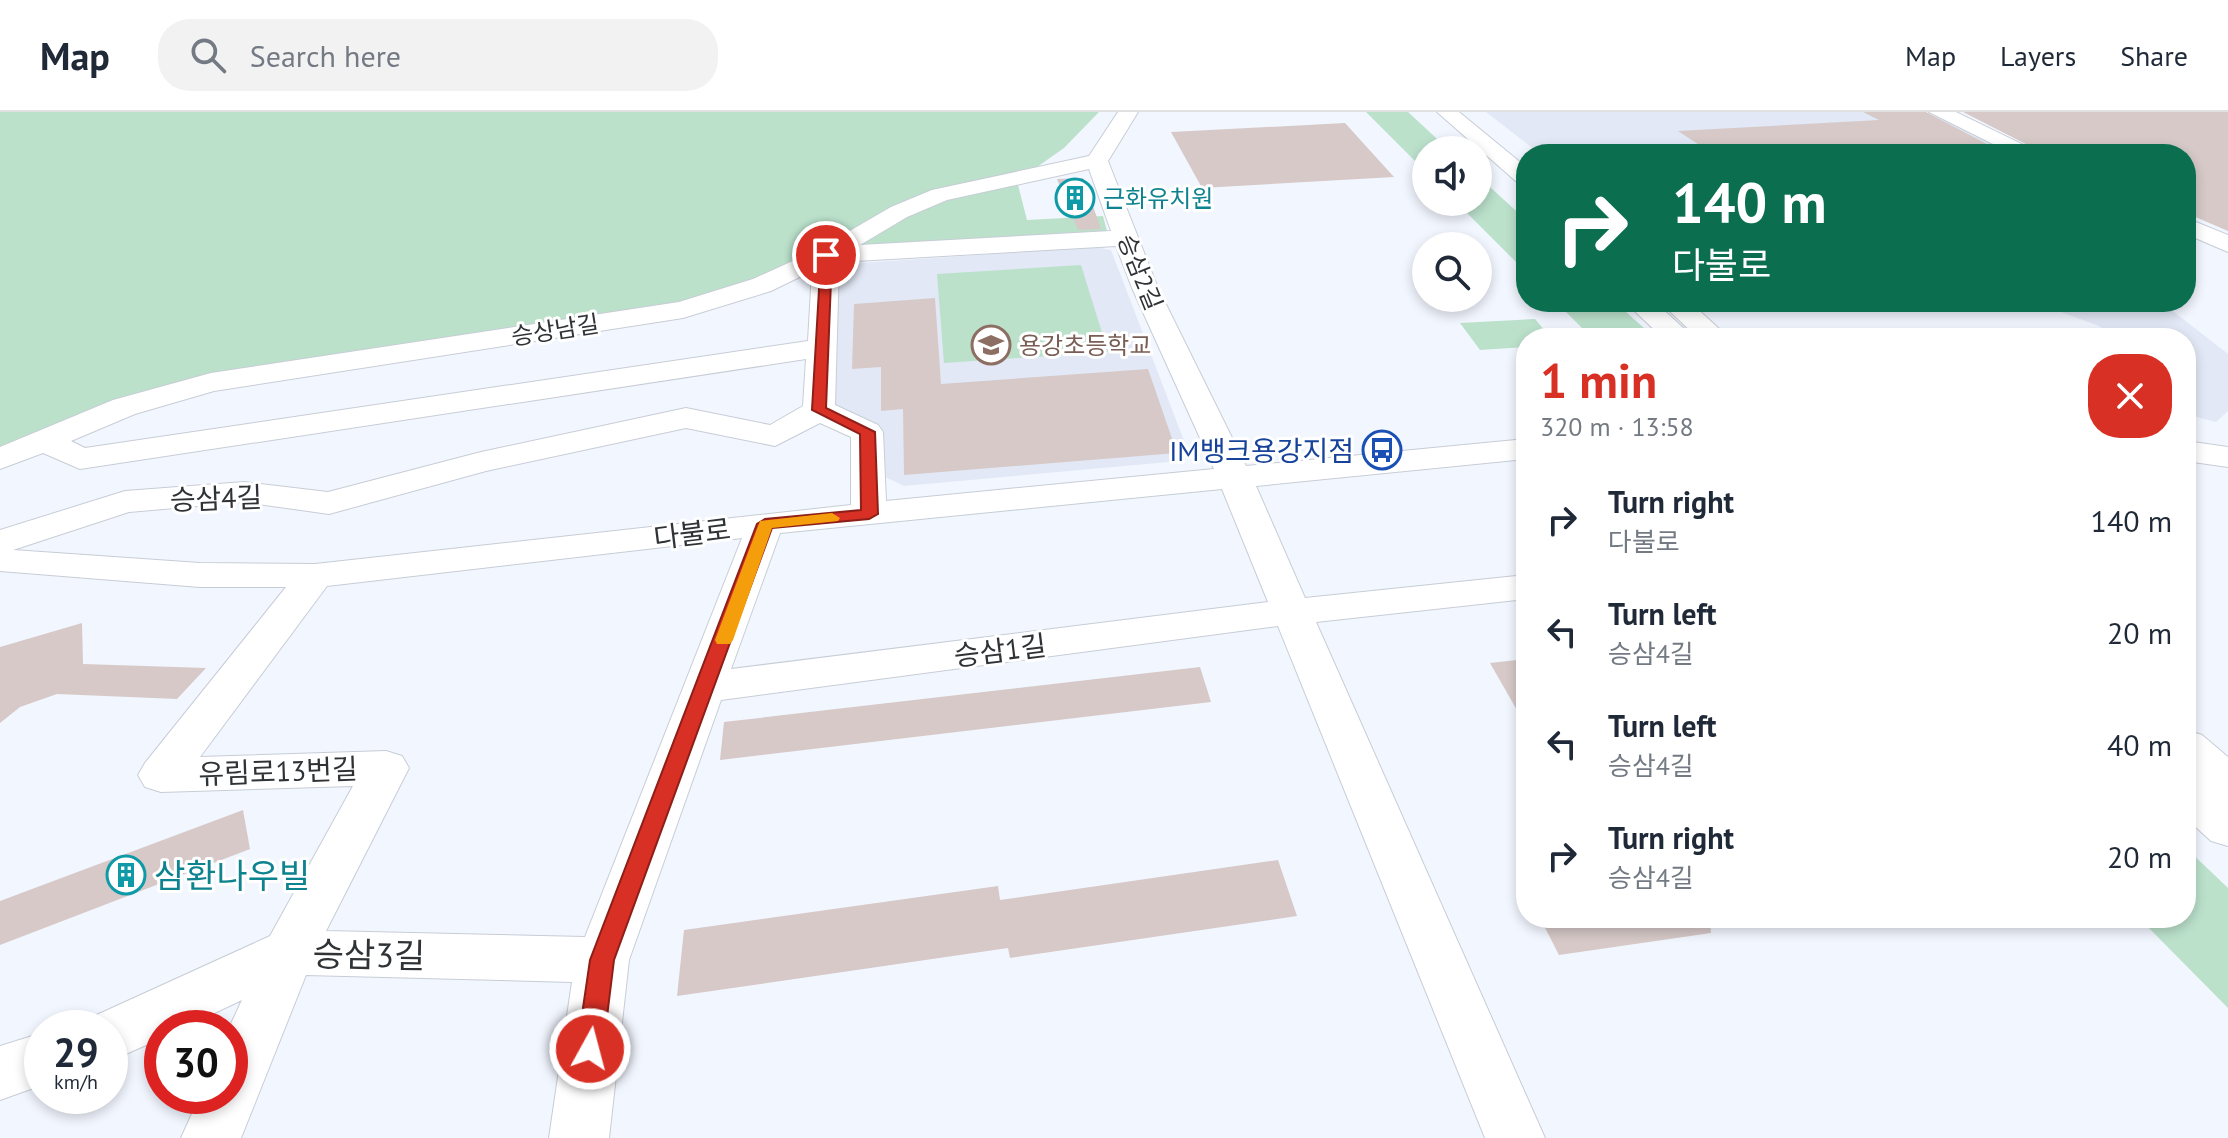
<!DOCTYPE html>
<meta charset="utf-8">
<style>
:root{--surface:#fff;--page:#f2f2f3;--text:#1f2937;--muted:#747a83;--line:#e0e1e3;--accent:#d93025}
body{margin:0;font-family:"PT Sans","Noto Sans KR",sans-serif;background:var(--page);color:var(--text);height:100vh;display:flex;flex-direction:column;font-size:30px;white-space:nowrap}
*{box-sizing:border-box;margin:0}
p{font-size:26px;color:var(--muted)}
.icon{flex:none;width:44px;height:44px;fill:none;stroke:currentColor;stroke-width:2;stroke-linecap:round;stroke-linejoin:round}
.map{position:relative;flex:1;overflow:hidden}
.side{position:absolute;left:1516px;top:216px;width:680px;height:600px;display:flex;flex-direction:column;background:var(--surface);border-radius:32px;box-shadow:0 4px 12px #0003}
.side>*{flex:none}
.guide{position:absolute;left:1516px;top:32px;width:680px;height:168px;border-radius:32px;box-shadow:0 4px 12px #0003;background:#0b6e4f;color:#fff;overflow:hidden}
.controls{position:absolute;left:1412px;top:24px;display:grid;gap:16px}
.controls a{display:grid;place-items:center;width:80px;height:80px;border-radius:50%;background:var(--surface);box-shadow:0 4px 12px #0003;font-size:40px}
.speed{position:absolute;left:24px;top:898px;display:flex;gap:16px;font-size:40px;font-weight:700;text-align:center}
.speed>*{display:grid;place-content:center;width:104px;height:104px;border-radius:50%;background:var(--surface);box-shadow:0 4px 12px #0003;line-height:1}
.speed small{font-size:20px;font-weight:400}
.speed .limit{border:12px solid #d22;background:#fff;color:#111}
.pin{position:absolute;display:grid;place-items:center;width:68px;height:68px;color:#fff;margin:-34px;border:4px solid #fff;border-radius:50%;box-shadow:0 2px 8px #0007}
.me{position:absolute;width:88px;margin:-44px;rotate:7deg;stroke-linejoin:round;filter:drop-shadow(0 0 6px #0008)}
.turn{display:flex;align-items:center;gap:28px;height:168px;padding:0 24px;font-size:36px}
.turn .icon{width:104px;height:104px;stroke-width:2.5}
.turn b{display:block;font-size:56px;line-height:68px}
.round{display:grid;place-items:center;flex:none;width:84px;height:84px;border-radius:32px;background:var(--page)}
.headline{display:flex;align-items:center;justify-content:space-between;height:136px;padding:0 24px}
h1{font-size:48px;font-weight:700;line-height:60px;color:var(--accent)}
ul{padding:0;list-style:none}
li{display:flex;align-items:center;gap:24px;height:112px;padding:0 24px}
li div{flex:1}
li b{display:block;font-size:30px}
li em{font-style:normal}
header{display:flex;align-items:center;gap:48px;box-sizing:border-box;height:112px;padding:0 40px;background:var(--surface);border-bottom:2px solid var(--line)}
header strong{font-size:38px}
nav{display:flex;gap:44px;margin-inline-start:auto;font-size:28px}
.search{width:560px;height:72px;background:var(--page);display:flex;align-items:center;gap:20px;box-sizing:border-box;padding:0 28px;border-radius:32px;color:var(--muted);font-size:30px}
.map>svg:first-child{display:block}
.built{fill:#e2e8f5}
.green{fill:#bbe1cb}
.building{fill:#d6c9c8}
.lines{fill:none;stroke-linecap:round;stroke-linejoin:round}
.minor-casing{stroke:#c7cdd6;stroke-width:2}
.minor{fill:#fff;fill-rule:evenodd}
.route{fill:#d93025;stroke:#8d1f18;stroke-width:2}
.slow{fill:#f59e0b}
.labels{text-anchor:middle;dominant-baseline:central;stroke-width:6;stroke-linejoin:round;paint-order:stroke}
.far-culture-label{font-size:24px;fill:#0d838f;stroke:#fff;text-anchor:start}
.far-street-label{font-size:24px;fill:#303336;stroke:#fff}
.far-education-label{font-size:24px;fill:#785e54;stroke:#fff;text-anchor:start}
.transit-label{font-size:28px;fill:#164399;stroke:#fff;text-anchor:end}
.street-label{font-size:28px;fill:#303336;stroke:#fff}
.near-culture-label{font-size:34px;fill:#0d838f;stroke:#fff;text-anchor:start}
.near-street-label{font-size:34px;fill:#303336;stroke:#fff}
</style>
<header>
<strong>Map</strong>
<div class="search"><svg class="icon" aria-label="search" viewBox="0 0 24 24"><circle cx="10" cy="10" r="6"/><path d="M15 15l6 6"/></svg>Search here</div>
<nav><a>Map</a><a>Layers</a><a>Share</a></nav>
</header>
<div class="map">
<svg width="2228" height="1026" viewBox="0 0 2228 1026">
<rect width="100%" height="100%" fill="#f2f6ff"/>
<!-- built -->
<g class="built">
<polygon points="1486,0 1925,0 2017,42 1540,42"/>
<polygon points="1096,135 1111,138 1188,339 1180,349 904,374 881,363 833,292 839,161 861,151"/>
<polygon points="2034,190 2171,190 2174,200 2228,242 2228,299 2216,310 2186,302 2186,226 2114,226 2099,214"/>
</g>
<!-- green -->
<g class="green">
<polygon points="0,0 1099,0 1064,36 1037,55 932,81 811,145 694,191 220,266 0,346"/>
<polygon points="1366,0 1408,0 1449,38 1426,38 1426,60"/>
<polygon points="1478,64 1526,108 1526,160 1456,90 1478,90"/>
<path d="M1017 69 1027 108 1103 104 1107 119 1104 123 867 138 856 129C909 100 959 83 1017 69Z"/>
<polygon points="1081,153 1108,240 944,251 937,162"/>
<polygon points="1556,190 1615,190 1655,226 1592,226"/>
<polygon points="1535,207 1551,226 1526,226 1526,235 1480,238 1460,211"/>
<polygon points="2186,736 2228,776 2228,896 2139,806 2186,806"/>
</g>
<!-- building -->
<g class="building">
<polygon points="1863,0 1926,0 2006,42 1713,42 1678,19 1879,8"/>
<polygon points="1963,0 2228,0 2228,119 2186,101 2186,42 2045,42"/>
<polygon points="1345,11 1394,65 1202,76 1171,20"/>
<polygon points="1083,66 1101,117 1078,118 1057,67"/>
<polygon points="935,186 941,272 1148,257 1177,341 904,363 903,297 881,299 881,255 852,257 854,192"/>
<polygon points="82,511 83,552 206,556 177,587 57,582 20,595 0,611 0,535"/>
<polygon points="1526,547 1526,614 1490,551"/>
<polygon points="1200,555 1211,590 720,648 724,610"/>
<polygon points="243,698 250,737 0,833 0,789"/>
<polygon points="1278,748 1297,804 1010,846 1008,836 677,884 684,818 998,774 1000,788"/>
<polygon points="1540,806 1710,806 1711,821 1559,843"/>
</g>
<g class="lines">
<!-- minor casing -->
<g class="minor-casing">
<g id="minor">
<path d="M1118 0H1138L1108 49 1158 176 1246 354 1526 327V347L1256 374 1305 486 1526 463V487L1316 510 1545 1026H1485L1278 514 721 588 629 848 609 1026H549L572 870 306 863 241 1026H181L200 984H230L229 916 242 888 183 916H162V926L110 949V916H86L90 906 270 824 353 674 161 680 145 675 138 663 145 651 286 475H200L0 459V418L125 379 244 370 328 380 481 340 686 296 770 313 803 294 806 247 80 357 43 341 0 357V335L113 288 211 261 679 190 753 167 817 138 891 95 932 78 1089 44ZM1089 57 1111 119 860 133 907 105 947 88ZM1116 134 1132 176 1214 357 886 389 883 320 878 313 835 293 839 150ZM812 159 808 229 85 336 71 329 135 302 214 279 683 206 771 179ZM820 311 851 325V393L315 452 200 451 13 438 129 400 244 390 329 402 486 359 686 316 775 334ZM1222 377 1268 490 731 557 780 421ZM742 426 585 825 326 819 409 656 402 644 386 639 200 645 327 474Z"/>
<polygon points="1437,0 1459,0 1526,55 1526,73 1518,71"/>
<polygon points="1929,0 1956,0 2042,42 2013,42"/>
<polygon points="2186,106 2228,123 2228,140 2186,122"/>
<polygon points="1625,190 1655,190 1694,226 1663,226"/>
<polygon points="1660,190 1690,190 1729,226 1698,226"/>
<polygon points="2186,329 2228,335 2228,355 2186,349"/>
<polygon points="2186,618 2202,623 2228,645 2228,734 2211,729 2186,706"/>
<polygon points="42,921 42,973 0,988 0,934"/>
</g>
</g>
<!-- minor -->
<use href="#minor" class="minor"/>
</g>
<!-- route -->
<polygon class="route" points="826,140 832,143 826,296 875,320 878,402 869,407 772,416 614,848 603,937 599,945 590,948 581,945 577,937 590,848 757,412 765,407 861,398 860,322 812,298 821,143"/>
<!-- slow -->
<polygon class="slow" points="832,401 840,406 838,409 772,416 733,528 730,532 717,532 715,528 760,409"/>
<!-- icons -->
<defs>
<g id="building-ring" transform="scale(2)"><circle r="9.5" fill="#fff" stroke="#0f9aa8" stroke-width="1.5"/><path d="M-4-6H4V6H1V3H-1V6H-4ZM-2.5-4.3h1.7v1.8h-1.7ZM.8-4.3h1.7v1.8H.8ZM-2.5-1h1.7V.8h-1.7ZM.8-1h1.7V.8H.8Z" fill="#0f9aa8"/></g>
<g id="school-ring" transform="scale(2)"><circle r="9.5" fill="#fff" stroke="#8d6e63" stroke-width="1.5"/><path d="M0-5L7-2L0 1L-7-2ZM-4 1L0 2.5L4 1V4Q0 6-4 4Z" fill="#8d6e63"/></g>
<g id="bus-ring" transform="scale(2)"><circle r="9.5" fill="#fff" stroke="#1a4fb4" stroke-width="1.5"/><path d="M-5-6H5V4H4V6H2V4H-2V6H-4V4H-5ZM-3.5-4V0h7V-4ZM-3.5 1.2v1.5H-2V1.2ZM2 1.2v1.5H3.5V1.2Z" fill="#1a4fb4"/></g>
</defs>
<g fill-rule="evenodd">
<use href="#building-ring" x="1075" y="86"/>
<use href="#school-ring" x="991" y="233"/>
<use href="#bus-ring" x="1382" y="338"/>
<use href="#building-ring" x="126" y="763"/>
</g>
<g class="labels">
<!-- far-culture labels -->
<g class="far-culture-label">
<text x="1103" y="86">근화유치원</text>
</g>
<!-- far-street labels -->
<g class="far-street-label">
<text transform="translate(1140 160) rotate(68)">승삼2길</text>
<text transform="translate(555 218) rotate(-9)">승상남길</text>
</g>
<!-- far-education labels -->
<g class="far-education-label">
<text x="1019" y="233">용강초등학교</text>
</g>
<!-- transit labels -->
<g class="transit-label">
<text x="1354" y="338">IM뱅크용강지점</text>
</g>
<!-- street labels -->
<g class="street-label">
<text transform="translate(216 386) rotate(-2)">승삼4길</text>
<text transform="translate(692 421) rotate(-7)">다불로</text>
<text transform="translate(1000 538) rotate(-7)">승삼1길</text>
<text transform="translate(278 659) rotate(-2)">유림로13번길</text>
</g>
<!-- near-culture labels -->
<g class="near-culture-label">
<text x="154" y="763">삼환나우빌</text>
</g>
<!-- near-street labels -->
<g class="near-street-label">
<text transform="translate(369 842) rotate(1)">승삼3길</text>
</g>
</g>
</svg>
<div class="controls">
<a><svg class="icon" aria-label="sound" viewBox="0 0 24 24"><path d="M4 9h4l5-4v14l-5-4H4zM17 9q2 3 0 6"/></svg></a>
<a><svg class="icon" aria-label="search" viewBox="0 0 24 24"><circle cx="10" cy="10" r="6"/><path d="M15 15l6 6"/></svg></a>
</div>
<div class="speed"><div>29<small>km/h</small></div><div class="limit">30</div></div>
<div class="pin" style="left:826px;top:143px;background:#d93025"><svg class="icon" aria-label="arrive" viewBox="0 0 24 24"><path d="M6 21V4h12l-3 4 3 4H6"/></svg></div>
<svg class="me" style="left:590px;top:937px" viewBox="-20 -20 40 40"><circle r="17" fill="#d93025" stroke="#fff" stroke-width="3"/><path d="M0-11L8 9 0 5-8 9z" fill="#fff"/></svg>
<div class="guide">
<div class="turn"><svg class="icon" aria-label="right" viewBox="0 0 24 24"><path d="M7 20v-9h11M14 6l5 5-5 5"/></svg><div><b>140 m</b>다불로</div></div>
</div>
<section class="side">
<div class="headline"><div><h1>1 min</h1><p>320 m · 13:58</p></div><a class="round" style="background:#d93025;color:#fff"><svg class="icon" aria-label="close" viewBox="0 0 24 24"><path d="M6 6l12 12M18 6L6 18"/></svg></a></div>
<ul>
<li><svg class="icon" aria-label="right" viewBox="0 0 24 24"><path d="M7 20v-9h11M14 6l5 5-5 5"/></svg><div><b>Turn right</b><p>다불로</p></div><em>140 m</em></li>
<li><svg class="icon" aria-label="left" viewBox="0 0 24 24"><path d="M17 20v-9H6M10 6l-5 5 5 5"/></svg><div><b>Turn left</b><p>승삼4길</p></div><em>20 m</em></li>
<li><svg class="icon" aria-label="left" viewBox="0 0 24 24"><path d="M17 20v-9H6M10 6l-5 5 5 5"/></svg><div><b>Turn left</b><p>승삼4길</p></div><em>40 m</em></li>
<li><svg class="icon" aria-label="right" viewBox="0 0 24 24"><path d="M7 20v-9h11M14 6l5 5-5 5"/></svg><div><b>Turn right</b><p>승삼4길</p></div><em>20 m</em></li>
</ul>
</section>
</div>
